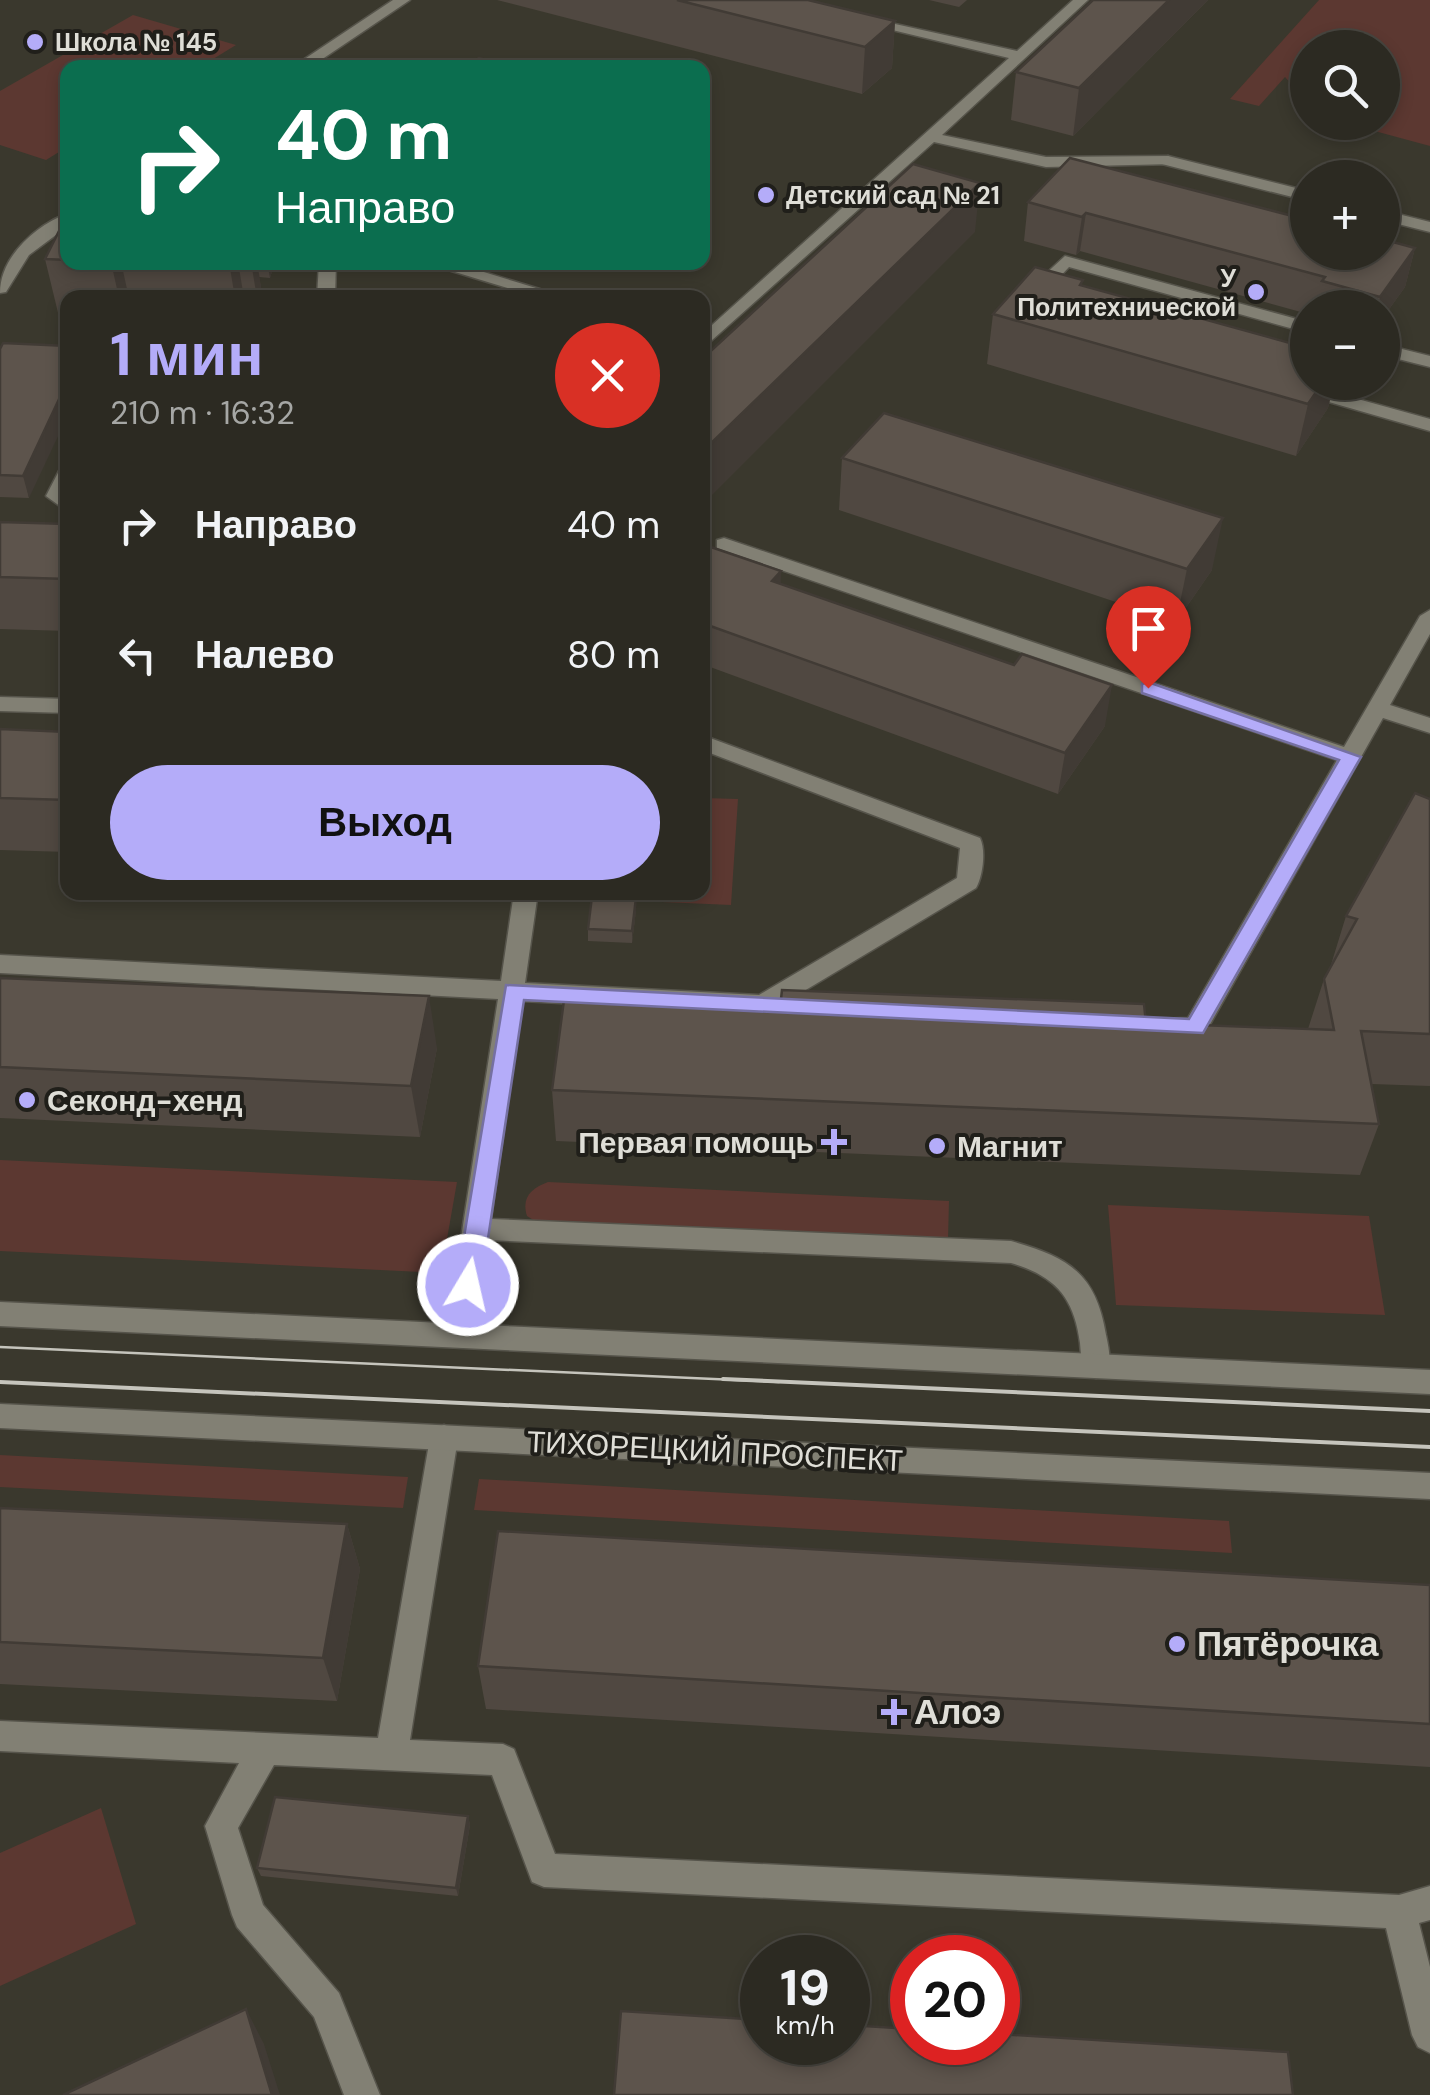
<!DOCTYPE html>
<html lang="ru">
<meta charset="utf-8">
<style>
:root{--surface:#2c2a22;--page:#34322a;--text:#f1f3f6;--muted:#a6a7a5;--line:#484640;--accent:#b4acf9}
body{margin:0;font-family:"DM Sans",sans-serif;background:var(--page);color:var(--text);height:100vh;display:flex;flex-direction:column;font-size:38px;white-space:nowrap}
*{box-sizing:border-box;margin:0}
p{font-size:32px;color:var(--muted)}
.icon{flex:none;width:55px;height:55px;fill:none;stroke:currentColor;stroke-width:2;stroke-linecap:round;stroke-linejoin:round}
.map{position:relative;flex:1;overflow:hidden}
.panel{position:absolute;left:60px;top:290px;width:650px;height:610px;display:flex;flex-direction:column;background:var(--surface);border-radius:20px;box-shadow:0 5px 15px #0003,0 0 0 2px var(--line)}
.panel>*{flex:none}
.top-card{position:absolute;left:60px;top:60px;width:650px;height:210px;border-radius:20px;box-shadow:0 5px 15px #0003,0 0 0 2px var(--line);background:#0b6e4f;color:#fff;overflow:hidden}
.controls{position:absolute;left:1290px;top:30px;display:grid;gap:20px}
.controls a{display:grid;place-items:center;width:110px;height:110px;border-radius:50%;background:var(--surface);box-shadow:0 5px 15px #0003,0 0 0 2px var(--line);font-size:50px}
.speed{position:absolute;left:740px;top:1935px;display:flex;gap:20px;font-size:50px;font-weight:700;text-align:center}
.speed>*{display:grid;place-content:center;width:130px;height:130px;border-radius:50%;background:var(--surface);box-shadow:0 5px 15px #0003,0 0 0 2px var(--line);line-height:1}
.speed small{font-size:25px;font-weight:400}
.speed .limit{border:15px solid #d22;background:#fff;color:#111}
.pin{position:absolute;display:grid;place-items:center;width:85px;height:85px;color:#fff;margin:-102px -42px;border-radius:50% 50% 50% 0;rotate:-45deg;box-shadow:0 0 10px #0007}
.pin .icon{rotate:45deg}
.me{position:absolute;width:110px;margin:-55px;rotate:9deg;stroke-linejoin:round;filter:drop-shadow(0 0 8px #0008)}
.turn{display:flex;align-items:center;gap:35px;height:210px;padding:0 50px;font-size:45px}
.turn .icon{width:130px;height:130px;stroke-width:2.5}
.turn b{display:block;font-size:70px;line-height:85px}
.round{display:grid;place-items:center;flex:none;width:105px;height:105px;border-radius:52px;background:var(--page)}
.summary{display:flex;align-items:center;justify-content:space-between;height:170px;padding:0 50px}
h1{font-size:60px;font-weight:700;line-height:75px;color:var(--accent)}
.cta{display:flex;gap:20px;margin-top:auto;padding:20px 50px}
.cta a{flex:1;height:115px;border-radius:60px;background:var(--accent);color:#111;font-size:40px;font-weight:700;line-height:115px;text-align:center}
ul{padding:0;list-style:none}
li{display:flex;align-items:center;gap:30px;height:130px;padding:0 50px}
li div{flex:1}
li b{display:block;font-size:38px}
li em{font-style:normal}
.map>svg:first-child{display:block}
.green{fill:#5c3831}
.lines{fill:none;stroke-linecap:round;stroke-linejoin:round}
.service-casing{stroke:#56544b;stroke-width:3}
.minor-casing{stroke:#56544b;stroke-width:3}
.secondary-casing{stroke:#56544b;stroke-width:3}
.service{fill:#828074;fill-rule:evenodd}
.minor{fill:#828074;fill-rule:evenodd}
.secondary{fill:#828074;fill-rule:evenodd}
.tram-far1{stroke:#c5c4bc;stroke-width:2.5}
.tram{stroke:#c5c4bc;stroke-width:4}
.wall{fill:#504841}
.shaded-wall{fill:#413b35}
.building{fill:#5d544c;stroke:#413b35;stroke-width:2.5}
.route{fill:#b4acf9;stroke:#7570a2;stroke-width:2.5}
.poi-dot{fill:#b4acf9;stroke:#201f1a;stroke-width:4}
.labels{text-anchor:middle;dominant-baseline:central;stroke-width:8;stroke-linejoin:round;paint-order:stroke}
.far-poi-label{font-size:25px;font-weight:bold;fill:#dfded7;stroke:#201f1a;text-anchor:start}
.poi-label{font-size:30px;font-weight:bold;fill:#dfded7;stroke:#201f1a;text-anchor:start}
.street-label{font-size:30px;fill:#dfded7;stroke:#201f1a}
.near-poi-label{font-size:35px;font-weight:bold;fill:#dfded7;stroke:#201f1a;text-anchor:start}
</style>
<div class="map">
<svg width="1430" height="2095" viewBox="0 0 1430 2095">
<rect width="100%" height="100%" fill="#3a382d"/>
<!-- green -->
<g class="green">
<polygon points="1319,0 1430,0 1430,146 1345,123 1382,122 1382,48 1308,48 1307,101 1285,77 1259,106 1230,99"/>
<polygon points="133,15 236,45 200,67 68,68 67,147 46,160 0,145 0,91"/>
<polygon points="703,798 738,799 731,905 594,899 595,893 702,892"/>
<polygon points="0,1160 457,1182 441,1273 0,1251"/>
<path d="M548 1182 949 1201 948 1239 535 1221 527 1216C521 1197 532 1188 548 1182Z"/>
<polygon points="1108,1205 1369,1216 1385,1315 1116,1305"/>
<polygon points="0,1455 408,1477 403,1508 0,1487"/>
<polygon points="479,1479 1229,1521 1232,1553 474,1510"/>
<polygon points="101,1808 136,1924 0,1986 0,1853"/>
</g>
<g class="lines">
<!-- service casing -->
<g class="service-casing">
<g id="service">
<polygon points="393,0 410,0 309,68 291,68"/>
<polygon points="1073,0 1088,0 942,135 1046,157 1168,156 1176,161 1174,164 1046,167 934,142 702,349 702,334 1009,58 859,22 859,16 1017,51"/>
<path d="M68 213V226L29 255 6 292 0 293C0 257 35 226 68 213Z"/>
<polygon points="1065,256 1308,322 1308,333 1069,267 1040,298 1028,298 1028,290"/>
<polygon points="319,262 336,262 335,298 317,298"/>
<polygon points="422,262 451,262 569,298 540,298"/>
<polygon points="1382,344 1430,356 1430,367 1382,355"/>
<polygon points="1300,383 1430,419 1430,431 1294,392 1291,388"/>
<polygon points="68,465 68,512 46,496 61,467"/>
<polygon points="724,538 1344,747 1420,616 1430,610 1430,634 1390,705 1430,718 1430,733 1383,718 1204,1035 1164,1035 1152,1026 1155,1019 1188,1018 1337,760 717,548 717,540"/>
<polygon points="0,697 68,699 68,713 0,711"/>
<path d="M702 735 980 838C986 850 983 876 976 888L794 997 824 1001 827 1007 815 1016 522 1001 491 1219 1011 1241C1068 1257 1096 1273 1106 1335 1109 1349 1112 1362 1106 1375L1096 1378 1086 1375C1081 1364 1081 1354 1080 1343 1074 1297 1055 1276 1011 1263L488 1240 474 1335 470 1343 460 1347 450 1343 446 1335 498 999 0 973V955L501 981 514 892H538L525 983 759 995 957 878 960 848 702 750Z"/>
<polygon points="444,1425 454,1429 458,1438 410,1740 503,1744 514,1749 555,1854 1399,1895 1430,1886 1430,1920 1419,1923 1430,1967 1430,2053 1418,2047 1412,2035 1386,1928 544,1887 532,1882 492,1775 274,1765 238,1828 263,1905 339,1993 380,2095 344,2095 314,2017 237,1927 232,1915 205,1826 239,1763 0,1751 0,1721 378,1738 430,1438 434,1429"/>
</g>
</g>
<!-- minor casing -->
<g class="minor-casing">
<g id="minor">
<polygon points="1168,156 1308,191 1308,201 1162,164 1160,161"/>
<polygon points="1382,210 1430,222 1430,232 1382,220"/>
</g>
</g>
<!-- secondary casing -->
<g class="secondary-casing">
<g id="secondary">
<polygon points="0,1302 1430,1370 1430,1394 0,1326"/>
<polygon points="0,1404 1430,1473 1430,1499 0,1428"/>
</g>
</g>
<!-- service -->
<use href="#service" class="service"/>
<!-- minor -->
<use href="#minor" class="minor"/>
<!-- secondary -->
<use href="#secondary" class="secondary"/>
<!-- tram-far1 -->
<polyline class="tram-far1" points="0,1347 779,1382"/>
<!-- tram -->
<g class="tram">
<polyline points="723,1379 1430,1411"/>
<polyline points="0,1382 1430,1447"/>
</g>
</g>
<!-- wall -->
<g class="wall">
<polygon points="497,0 808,0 895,21 892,68 862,94"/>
<polygon points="929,0 967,0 959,7"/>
<polygon points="1093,0 1208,0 1073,136 1011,120 1016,72"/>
<polygon points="1028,202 1415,248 1405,287 1382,319 1382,308 1308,308 1308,314 1080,251 1076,255 1024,241"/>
<polygon points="68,213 68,262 272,262 273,268 270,278 259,277 263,298 68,298 68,321 60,321 45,259"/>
<polygon points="1083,285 1308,382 1334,382 1328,408 1296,456 987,364 993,314"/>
<polygon points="0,349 29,498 0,497"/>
<polygon points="842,458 1212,570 1176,622 839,510"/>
<polygon points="0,522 68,524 68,631 0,629"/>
<polygon points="702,544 781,584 1105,726 1058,794 702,664"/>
<polygon points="0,729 68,732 68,852 0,850"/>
<polygon points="1430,799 1430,1086 1372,1084 1379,1124 1360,1175 556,1141 552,1090 1146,1023 1308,1029 1324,979 1330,968 1346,916"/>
<polygon points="636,898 636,910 632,943 588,941 588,929"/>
<polygon points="0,978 437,1048 420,1137 0,1118"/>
<polygon points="0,1508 347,1524 360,1569 337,1701 0,1684"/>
<polygon points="1430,1585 1430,1767 486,1709 478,1666"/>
<polygon points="468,1816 470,1825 458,1896 261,1876 257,1868"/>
</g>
<!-- shaded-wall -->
<g class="shaded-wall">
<polygon points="1169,0 1208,0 1073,136 1079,88"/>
<polygon points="895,21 892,68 862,94 865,47"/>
<polygon points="980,183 975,232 702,505 702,452"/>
<polygon points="1086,213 1080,251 1076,255 1082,217"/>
<polygon points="1415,248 1405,287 1382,319 1382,308 1378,308 1380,297"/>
<polygon points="111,262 121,262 129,298 119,298"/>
<polygon points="229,262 238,262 244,298 235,298"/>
<polygon points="251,262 257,262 263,298 257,298"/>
<polygon points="267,262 272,262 273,268 270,278"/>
<polygon points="68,380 68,415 29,498 23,476"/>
<polygon points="1323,382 1334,382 1328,408 1296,456 1308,404"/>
<polygon points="1223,518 1212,570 1176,622 1187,569"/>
<polygon points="781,571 780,612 772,581"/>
<polygon points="1112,685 1105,726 1058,794 1065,753"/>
<polygon points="636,898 636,910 632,943 632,931"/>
<polygon points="429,996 437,1048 420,1137 411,1086"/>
<polygon points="347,1524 360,1569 337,1701 323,1658"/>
<polygon points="468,1816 470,1825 458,1896 456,1888"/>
<polygon points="246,2009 264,2044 280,2095 272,2095"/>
</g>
<!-- building -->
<g class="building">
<polygon points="677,0 808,0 895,21 865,47"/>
<polygon points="1093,0 1169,0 1079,88 1016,72"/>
<polygon points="479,58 513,68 466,68"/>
<polygon points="1070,158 1308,220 1308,252 1382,252 1382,239 1415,248 1380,297 1322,281 1325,277 1086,213 1082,217 1028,202"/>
<polygon points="913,164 980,183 702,452 702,359"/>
<polygon points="68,213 68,260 45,259"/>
<polygon points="1035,267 1083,280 1080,285 1308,348 1308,382 1323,382 1308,404 993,314"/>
<polygon points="3,343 68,346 68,380 23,476 0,475 0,349"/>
<polygon points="884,413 1223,518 1187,569 842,458"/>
<polygon points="0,522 68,524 68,579 0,577"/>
<polygon points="702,544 781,571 772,581 1014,665 1022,654 1112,685 1065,753 702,623"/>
<polygon points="0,729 68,732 68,800 0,798"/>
<polygon points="1415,793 1430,799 1430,1034 1361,1031 1379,1124 552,1090 564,1000 780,1008 782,990 1144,1004 1146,1023 1334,1030 1324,979 1357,919 1346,916"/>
<polygon points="592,896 636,898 632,931 588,929"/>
<polygon points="0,978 429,996 411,1086 0,1067"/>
<polygon points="0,1508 347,1524 323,1658 0,1642"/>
<polygon points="498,1531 1430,1585 1430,1724 478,1666"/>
<polygon points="275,1797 468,1816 456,1888 257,1868"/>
<polygon points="246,2009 272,2095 63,2095"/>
<polygon points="621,2011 762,2020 762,2042 848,2042 848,2025 912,2029 912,2042 998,2042 998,2034 1288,2052 1293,2095 614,2095"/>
</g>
<!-- route -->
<polygon class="route" points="1148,682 1361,757 1203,1033 524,1000 481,1285 468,1295 459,1292 456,1285 506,985 1189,1019 1339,760 1142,693 1142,684"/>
<!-- markers -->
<g class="poi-dot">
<circle cx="35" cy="42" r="10"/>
<circle cx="766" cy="195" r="10"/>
<circle cx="1256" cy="292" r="10"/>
<circle cx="27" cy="1100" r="10"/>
<path d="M829 1127h10v10h10v10h-10v10h-10v-10h-10v-10h10z"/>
<circle cx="937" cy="1146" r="10"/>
<circle cx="1177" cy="1644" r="10"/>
<path d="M889 1697h10v10h10v10h-10v10h-10v-10h-10v-10h10z"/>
</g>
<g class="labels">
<!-- far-poi labels -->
<g class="far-poi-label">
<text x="55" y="42">Школа № 145</text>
<text x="786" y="195">Детский сад № 21</text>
<text x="1236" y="278" text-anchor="end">У<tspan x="1236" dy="29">Политехнической</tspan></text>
</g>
<!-- poi labels -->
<g class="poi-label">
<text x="47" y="1100">Секонд-хенд</text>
<text x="814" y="1142" text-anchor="end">Первая помощь</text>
<text x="957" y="1146">Магнит</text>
</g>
<!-- street labels -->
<g class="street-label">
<text transform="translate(715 1451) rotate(3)">ТИХОРЕЦКИЙ ПРОСПЕКТ</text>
</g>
<!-- near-poi labels -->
<g class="near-poi-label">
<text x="1197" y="1644">Пятёрочка</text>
<text x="914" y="1712">Алоэ</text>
</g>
</g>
</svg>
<div class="controls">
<a><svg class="icon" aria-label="search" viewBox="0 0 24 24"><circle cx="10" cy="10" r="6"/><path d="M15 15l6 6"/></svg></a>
<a>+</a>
<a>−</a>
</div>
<div class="speed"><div>19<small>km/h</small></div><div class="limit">20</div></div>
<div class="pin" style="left:1148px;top:688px;background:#d93025"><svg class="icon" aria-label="arrive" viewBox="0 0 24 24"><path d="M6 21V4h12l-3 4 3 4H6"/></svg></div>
<svg class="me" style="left:468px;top:1285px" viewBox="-20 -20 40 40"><circle r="17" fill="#b4acf9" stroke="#fff" stroke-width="3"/><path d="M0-11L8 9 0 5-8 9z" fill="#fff"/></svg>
<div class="top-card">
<div class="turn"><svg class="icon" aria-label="right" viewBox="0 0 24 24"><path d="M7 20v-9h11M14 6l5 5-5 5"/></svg><div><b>40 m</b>Направо</div></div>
</div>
<section class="panel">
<div class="summary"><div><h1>1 мин</h1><p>210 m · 16:32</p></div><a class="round" style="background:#d93025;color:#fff"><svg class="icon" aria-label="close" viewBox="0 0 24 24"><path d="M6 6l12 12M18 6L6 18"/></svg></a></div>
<ul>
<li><svg class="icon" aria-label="right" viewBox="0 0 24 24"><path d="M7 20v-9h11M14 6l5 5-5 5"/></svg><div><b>Направо</b></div><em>40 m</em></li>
<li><svg class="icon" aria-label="left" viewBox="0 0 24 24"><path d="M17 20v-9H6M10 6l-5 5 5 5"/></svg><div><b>Налево</b></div><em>80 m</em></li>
</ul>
<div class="cta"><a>Выход</a></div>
</section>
</div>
